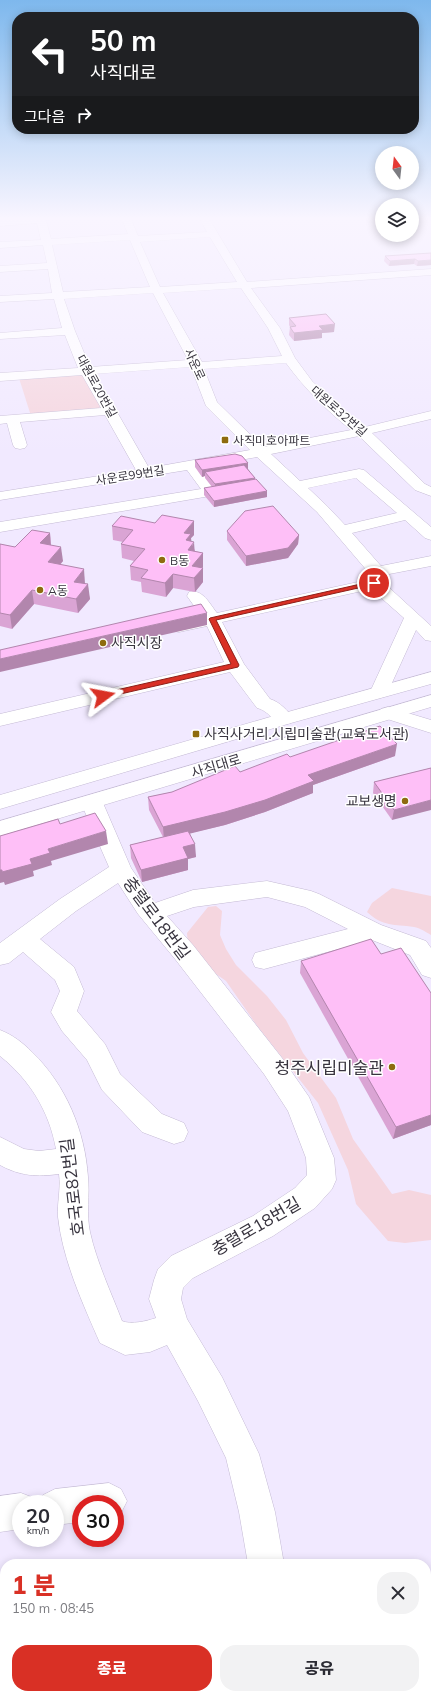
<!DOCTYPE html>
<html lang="ko">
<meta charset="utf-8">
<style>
:root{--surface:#fff;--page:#f2f2f3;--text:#2b2b33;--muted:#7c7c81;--accent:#d93025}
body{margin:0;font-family:Mulish,"Noto Sans KR",sans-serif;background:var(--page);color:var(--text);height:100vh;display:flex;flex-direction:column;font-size:15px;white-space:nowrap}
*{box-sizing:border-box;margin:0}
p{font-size:13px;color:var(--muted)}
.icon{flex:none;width:22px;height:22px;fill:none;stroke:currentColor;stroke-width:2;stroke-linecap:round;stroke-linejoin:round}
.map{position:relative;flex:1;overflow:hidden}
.drawer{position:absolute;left:0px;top:1559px;width:431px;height:140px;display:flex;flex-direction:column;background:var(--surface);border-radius:16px 16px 0 0;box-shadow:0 2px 10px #0003}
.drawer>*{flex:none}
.hud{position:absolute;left:12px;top:12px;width:407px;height:122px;border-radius:16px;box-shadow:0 2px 10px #0003;background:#202124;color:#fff;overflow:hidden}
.needle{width:26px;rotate:345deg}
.tools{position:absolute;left:375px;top:146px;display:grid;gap:8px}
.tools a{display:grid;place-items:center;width:44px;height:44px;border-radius:50%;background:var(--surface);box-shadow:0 2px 10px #0003;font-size:20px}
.speed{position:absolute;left:12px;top:1495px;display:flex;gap:8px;font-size:20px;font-weight:700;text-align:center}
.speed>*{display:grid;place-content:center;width:52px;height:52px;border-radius:50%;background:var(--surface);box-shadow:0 2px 10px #0003;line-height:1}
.speed small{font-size:10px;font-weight:400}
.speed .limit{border:6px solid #d22;background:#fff;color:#111}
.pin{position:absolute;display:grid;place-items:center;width:34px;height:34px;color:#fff;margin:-17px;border:2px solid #fff;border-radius:50%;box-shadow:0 1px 4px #0007}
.me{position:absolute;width:44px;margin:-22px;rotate:77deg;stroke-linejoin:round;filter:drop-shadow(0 0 3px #0008)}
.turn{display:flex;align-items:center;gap:14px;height:84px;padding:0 12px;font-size:18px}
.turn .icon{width:52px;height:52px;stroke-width:2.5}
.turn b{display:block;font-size:28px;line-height:34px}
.then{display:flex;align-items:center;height:38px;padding:0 12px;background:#0003;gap:8px;font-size:15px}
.round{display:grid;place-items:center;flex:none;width:42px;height:42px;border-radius:16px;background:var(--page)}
.overview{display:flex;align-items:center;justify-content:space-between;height:68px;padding:0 12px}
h1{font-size:24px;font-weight:800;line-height:30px;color:var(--accent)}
.cta{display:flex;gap:8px;margin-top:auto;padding:8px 12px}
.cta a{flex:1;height:46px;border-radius:16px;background:var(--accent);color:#fff;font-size:16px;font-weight:800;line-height:46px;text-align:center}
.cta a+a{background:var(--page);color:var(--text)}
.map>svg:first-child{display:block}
.green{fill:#f5d6df}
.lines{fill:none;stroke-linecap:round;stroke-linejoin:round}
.minor-casing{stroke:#c4bad4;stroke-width:1}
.major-casing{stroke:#c4bad4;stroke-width:1}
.minor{fill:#fff;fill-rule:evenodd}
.major{fill:#fff;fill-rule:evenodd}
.wall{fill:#daa4d4}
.shaded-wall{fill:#b286ad}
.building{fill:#febff7;stroke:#b286ad}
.route{fill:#d93025;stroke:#8d1f18}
.poi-dot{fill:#8e6b0e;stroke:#fff;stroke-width:1.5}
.labels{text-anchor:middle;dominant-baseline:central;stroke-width:3;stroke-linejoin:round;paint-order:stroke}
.far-street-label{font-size:12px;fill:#38343f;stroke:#fff}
.far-poi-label{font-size:12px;fill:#38343f;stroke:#fff;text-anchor:start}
.poi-label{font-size:14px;fill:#38343f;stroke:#fff;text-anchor:start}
.street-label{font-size:14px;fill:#38343f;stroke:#fff}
.near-street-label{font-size:17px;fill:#38343f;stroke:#fff}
.near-poi-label{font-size:17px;fill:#38343f;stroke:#fff;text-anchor:end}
</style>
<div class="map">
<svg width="431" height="1699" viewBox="0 0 431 1699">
<rect width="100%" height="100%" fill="#f1e9ff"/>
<!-- green -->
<g class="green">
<polygon points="77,374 84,376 102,405 97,410 31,416 19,378"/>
<path d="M392 888 431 896V935C426 932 420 928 414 927 394 924 383 927 367 912L372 903Z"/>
<polygon points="216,906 222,911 220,935 226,949 236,965 267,996 286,1020 303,1053 336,1098 353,1139 392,1194 409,1190 431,1195 431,1240 405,1243 388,1241 356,1204 348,1170 318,1103 258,1027 226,981 199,962 188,946 187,933 208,907"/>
</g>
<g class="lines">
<!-- minor casing -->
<g class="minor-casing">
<g id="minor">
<path d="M45 217 51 239 128 234 121 217H130L138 236 207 232 199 217H208L247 282 431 269V275L251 288 280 328 295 358 312 381 339 407 365 427 431 411V419L372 433 425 484 431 487V496L415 490 359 436 271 454 300 481 359 469 364 470 431 527V540L425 538 405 520 352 533 381 566 431 556V566L384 575 383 582 431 626V641L425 640 416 630 386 696 379 698 372 696 370 692 404 618 371 589 222 622 244 664 270 699C280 702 288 711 294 719L291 723C273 728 273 712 257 708L230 672 0 726V714L224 662 207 626 179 632 173 631 170 627 173 623 202 617 187 596 189 592C203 589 209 603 217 613L367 580 369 573 317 512 257 457 200 467 218 492 216 495 0 532V522L201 489 187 470 0 500V492L136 470 105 415 20 422 27 445 25 448 20 449 15 448 13 445 7 423 0 424V416L101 408 82 375 0 381V373L78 368 65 335 0 339V333L62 328 54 299 0 302V296L52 293 48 269 0 272V266L47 263 43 245 0 248V242L41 240 37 223 0 226V220ZM210 237 237 282 160 287 140 242ZM130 240 150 287 63 292 52 245ZM241 288 268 328 282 356 202 362 163 293ZM153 293 188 360 90 367 75 331 64 299ZM286 363C305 389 326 410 351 430L263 447 217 402 204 369ZM191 367 206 406 250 450 149 468 117 412 118 411 114 408 94 374ZM356 478 397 513 345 525 327 506 308 488Z"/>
<polygon points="388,707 431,720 431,733 381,717 378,713 381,709"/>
<path d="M92 796 99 798 103 803 131 868 155 903 193 890 267 881 311 891 319 894 381 925 426 941 431 948V978L422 975 410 955 372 940 264 969 255 967 252 960 255 953 348 929 305 907 267 897 194 907 167 916 193 945 282 1058 309 1097 334 1158 336 1180 332 1189 315 1208 273 1236 193 1278 183 1288 181 1299 187 1319 222 1377 259 1454 275 1512 284 1564H248L239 1512 226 1458 198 1401 167 1345 150 1352 125 1355 100 1343C83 1304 63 1261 58 1217 57 1203 61 1189 59 1174 37 1177 20 1176 0 1165V1137L24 1149 39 1151 56 1149C49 1111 30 1080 0 1056V1030C13 1035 23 1043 32 1052 66 1085 85 1131 88 1177 90 1196 86 1213 90 1232 97 1263 111 1292 122 1321 131 1325 147 1321 156 1318L149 1299 154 1280 158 1269 171 1256 253 1216 295 1188 307 1175 306 1158 288 1111 264 1074 175 959 138 914 118 883 76 911 40 939 74 967 84 991 77 1011 105 1044 120 1074 162 1114 184 1123 188 1132 184 1141 174 1144 142 1132 102 1090 87 1060 62 1031 51 1012 60 991 55 980 23 952 9 963 0 965V943L60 899 109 867 81 803 85 798Z"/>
<polygon points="109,1483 121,1489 127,1501 121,1513 115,1516 115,1504 81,1504 81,1522 55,1525 55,1504 39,1504 43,1495 55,1489"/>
<polygon points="21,1493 34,1498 36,1504 21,1504 21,1529 0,1532 0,1496"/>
<rect x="262" y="1694" width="40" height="5"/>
</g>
</g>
<!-- major casing -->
<g class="major-casing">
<g id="major">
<polygon points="431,672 431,684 291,723 0,809 0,795 277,715"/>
<polygon points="431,695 431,707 0,836 0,821"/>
</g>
</g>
<!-- minor -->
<use href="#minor" class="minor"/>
<!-- major -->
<use href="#major" class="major"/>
</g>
<!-- wall -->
<g class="wall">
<polygon points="431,253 431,265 417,266 414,264 389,266 384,261 385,256"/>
<polygon points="289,318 334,332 322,333 322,338 294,341 289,335 290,327 289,325"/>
<polygon points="195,460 248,463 248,469 255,478 255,479 267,491 267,497 214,507 204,495 204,488 212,487 205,478 205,476 202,477 195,467"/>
<polygon points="112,526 194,535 191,538 191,541 195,551 203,553 203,567 202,568 203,568 203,582 195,592 173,588 166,597 142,592 141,582 131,580 130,566 134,561 122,558 121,544 123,542 113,540"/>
<polygon points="227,531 299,535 298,544 288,558 246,566 227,540"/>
<polygon points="50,533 51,546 63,561 60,565 85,584 90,599 78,613 34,604 12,629 0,626 0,544 15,547"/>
<polygon points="395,756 313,785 313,793 265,812 225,825 190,833 196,857 188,859 188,870 142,882 131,858 130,845 163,837 149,810 148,797 172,792 240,772 290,757"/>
<polygon points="431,768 392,820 373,793 374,782"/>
<polygon points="381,954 431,993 431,1125 393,1139 300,973 301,961"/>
</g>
<!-- shaded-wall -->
<g class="shaded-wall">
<polygon points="415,259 414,264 389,266 390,261"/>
<polygon points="431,260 431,265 417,266 418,261"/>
<polygon points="335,324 334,332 322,333 322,338 294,341 294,333 319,326"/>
<polygon points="248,463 248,470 205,472 205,476 202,477 202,470"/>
<polygon points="255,478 255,484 215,491 215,484"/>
<polygon points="267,491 267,497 214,507 214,501"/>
<polygon points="194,521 194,535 191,538 192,546 194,542 195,556 188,564 184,533"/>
<polygon points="50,533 51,547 40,543"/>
<polygon points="299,535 298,544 288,558 246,566 246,556"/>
<polygon points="61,547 63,561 50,576 48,562"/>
<polygon points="203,553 203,567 194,578 192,566"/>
<polygon points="203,568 203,582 195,592 194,578"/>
<polygon points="84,569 85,584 75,596 74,582"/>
<polygon points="173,574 173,588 166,597 165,583"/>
<polygon points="88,584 90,599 78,613 76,599"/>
<polygon points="32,590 34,604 12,629 10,615"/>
<polygon points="207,613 207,625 0,672 0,659"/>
<polygon points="397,744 395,756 313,785 313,793 265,812 225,825 164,840 163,827 308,775"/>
<polygon points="431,800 431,810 392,820 394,810"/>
<polygon points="106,831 108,844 51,861 52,865 33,871 34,876 5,885 4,882 0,883 0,870 30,859 48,849"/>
<polygon points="195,844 196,857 188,859 188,870 142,882 141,870 183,847"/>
<polygon points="431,1115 431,1125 393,1139 396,1127"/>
</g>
<!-- building -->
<g class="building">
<polygon points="431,253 431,260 418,261 415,259 390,261 385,256"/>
<polygon points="326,314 335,324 319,326 323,330 294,333 290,327 296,326 289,318"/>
<polygon points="235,454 242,456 248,463 202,470 195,460"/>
<polygon points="244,465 255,478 215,484 205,472"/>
<polygon points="256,479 267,491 214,501 204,488"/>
<polygon points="273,506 299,535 288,548 246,556 227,531 245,511"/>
<polygon points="162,515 194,521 184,533 191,534 186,540 194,542 188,550 203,553 192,566 203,568 194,578 173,574 165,583 141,578 148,570 130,566 145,549 121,544 133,530 112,526 121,516 155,523"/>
<polygon points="32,530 50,533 40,543 61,547 48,562 84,569 74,582 88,584 76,599 32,590 10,615 0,613 0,544 15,547"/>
<polygon points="201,604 207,613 0,659 0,650"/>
<polygon points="380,726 397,744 308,775 314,781 265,800 225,812 163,827 148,797 172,792 235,766 240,772 287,754 290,757"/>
<polygon points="431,768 431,800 394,810 374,782"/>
<polygon points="95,813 106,831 48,849 50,853 30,859 32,864 2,872 2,870 0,870 0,836 58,819 60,824"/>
<polygon points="188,831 195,844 183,847 188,858 141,870 130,845"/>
<polygon points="371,939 381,954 401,948 431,993 431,1115 396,1127 301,961"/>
<polygon points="126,1694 206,1694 206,1699 125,1699"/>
</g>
<!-- sky -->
<linearGradient id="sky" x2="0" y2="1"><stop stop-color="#7eb8ed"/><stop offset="0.48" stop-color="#f9f5ff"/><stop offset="1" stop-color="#f9f5ff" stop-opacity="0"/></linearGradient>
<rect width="431" height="455" fill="url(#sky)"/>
<!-- route -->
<polygon class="route" points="374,581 377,583 376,584 216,620 239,665 238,667 103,698 99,696 103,693 231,664 209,619 210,618"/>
<!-- markers -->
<g class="poi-dot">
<rect x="221" y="436" width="8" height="8" rx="2"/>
<circle cx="162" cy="560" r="4"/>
<circle cx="40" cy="590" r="4"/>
<circle cx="103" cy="643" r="4"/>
<rect x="192" y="730" width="8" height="8" rx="2"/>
<circle cx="405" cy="801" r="4"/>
<circle cx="392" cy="1067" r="4"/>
</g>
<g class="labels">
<!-- far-street labels -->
<g class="far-street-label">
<text transform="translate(195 364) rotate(65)">사운로</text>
<text transform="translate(97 386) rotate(61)">대원로20번길</text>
<text transform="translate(339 411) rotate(41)">대원로32번길</text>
<text transform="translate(130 475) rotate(-9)">사운로99번길</text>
</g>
<!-- far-poi labels -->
<g class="far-poi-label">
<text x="233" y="440">사직미호아파트</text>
<text x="170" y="560">B동</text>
<text x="48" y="590">A동</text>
</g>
<!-- poi labels -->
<g class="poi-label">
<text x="111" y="643">사직시장</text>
<text x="204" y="734">사직사거리.시립미술관(교육도서관)</text>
<text x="397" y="801" text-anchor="end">교보생명</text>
</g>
<!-- street labels -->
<g class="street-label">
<text transform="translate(216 766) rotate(-17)">사직대로</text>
</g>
<!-- near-street labels -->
<g class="near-street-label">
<text transform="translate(157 918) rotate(53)">충렬로18번길</text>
<text transform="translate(72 1187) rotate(-97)">호국로82번길</text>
<text transform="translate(256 1226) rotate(-30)">충렬로18번길</text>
</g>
<!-- near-poi labels -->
<g class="near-poi-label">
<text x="384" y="1067">청주시립미술관</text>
</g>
</g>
</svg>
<div class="tools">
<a><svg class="needle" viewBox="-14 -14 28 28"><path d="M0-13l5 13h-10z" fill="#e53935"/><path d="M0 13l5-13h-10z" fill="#7c7c81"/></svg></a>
<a><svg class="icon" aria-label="layers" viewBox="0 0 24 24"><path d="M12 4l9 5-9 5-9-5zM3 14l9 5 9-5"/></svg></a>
</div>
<div class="speed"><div>20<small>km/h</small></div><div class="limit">30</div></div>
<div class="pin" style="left:374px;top:583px;background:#d93025"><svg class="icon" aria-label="arrive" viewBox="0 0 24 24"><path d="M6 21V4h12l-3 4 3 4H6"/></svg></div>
<svg class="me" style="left:103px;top:696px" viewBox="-20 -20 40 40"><path d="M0-17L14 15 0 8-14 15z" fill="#d93025" stroke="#fff" stroke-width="4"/></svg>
<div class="hud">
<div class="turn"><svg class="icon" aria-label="left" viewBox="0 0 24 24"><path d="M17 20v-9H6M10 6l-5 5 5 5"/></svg><div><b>50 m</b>사직대로</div></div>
<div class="then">그다음<svg class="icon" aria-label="right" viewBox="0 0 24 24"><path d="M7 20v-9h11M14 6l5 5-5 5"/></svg></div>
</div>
<section class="drawer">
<div class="overview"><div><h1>1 분</h1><p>150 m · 08:45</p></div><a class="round"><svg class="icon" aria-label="close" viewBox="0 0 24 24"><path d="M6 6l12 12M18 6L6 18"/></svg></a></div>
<div class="cta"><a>종료</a><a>공유</a></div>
</section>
</div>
